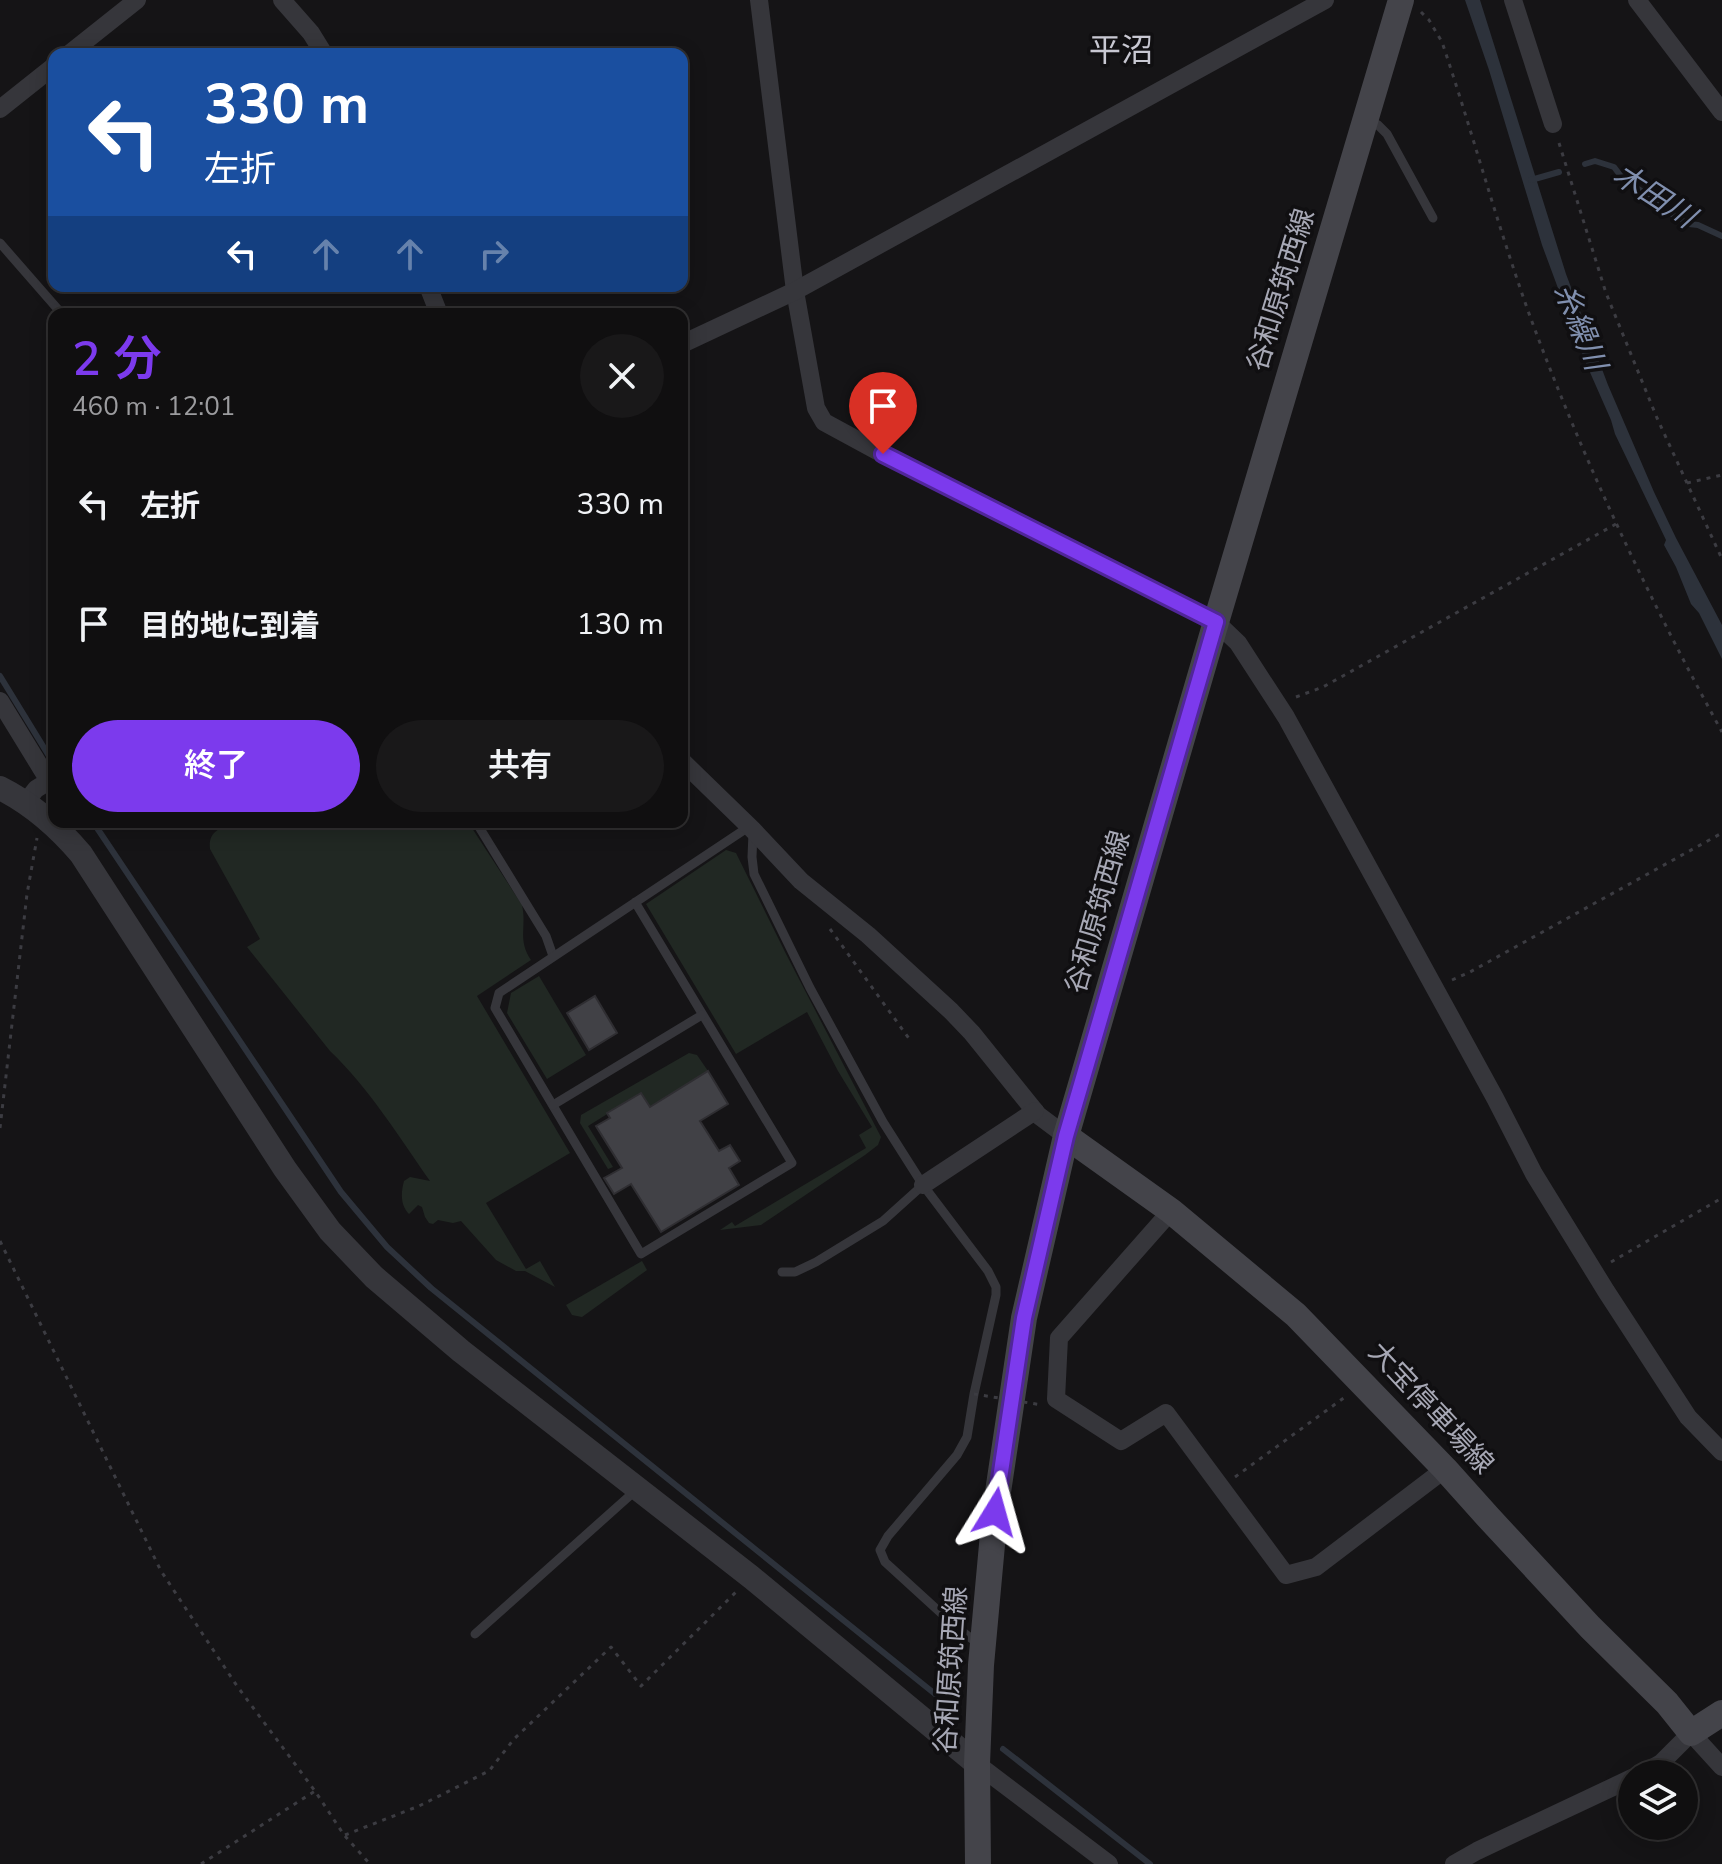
<!DOCTYPE html>
<html lang="ja">
<meta charset="utf-8">
<style>
:root{--surface:#100f10;--page:#191819;--text:#f1f3f6;--muted:#9c9c9f;--line:#302f30;--accent:#7c3aed}
body{margin:0;font-family:"Nunito Sans","Noto Sans JP",sans-serif;background:var(--page);color:var(--text);height:100vh;display:flex;flex-direction:column;font-size:30px;white-space:nowrap}
*{box-sizing:border-box;margin:0}
p{font-size:26px;color:var(--muted)}
.icon{flex:none;width:44px;height:44px;fill:none;stroke:currentColor;stroke-width:2;stroke-linecap:round;stroke-linejoin:round}
.map{position:relative;flex:1;overflow:hidden}
.drawer{position:absolute;left:48px;top:308px;width:640px;height:520px;display:flex;flex-direction:column;background:var(--surface);border-radius:16px;box-shadow:0 4px 20px #0003,0 0 0 2px var(--line)}
.drawer>*{flex:none}
.guide{position:absolute;left:48px;top:48px;width:640px;height:244px;border-radius:16px;box-shadow:0 4px 20px #0003,0 0 0 2px var(--line);background:#1a4fa0;color:#fff;overflow:hidden}
.buttons{position:absolute;left:1618px;top:1760px;display:grid;gap:16px}
.buttons a{display:grid;place-items:center;width:80px;height:80px;border-radius:50%;background:var(--surface);box-shadow:0 4px 20px #0003,0 0 0 2px var(--line);font-size:40px}
.pin{position:absolute;display:grid;place-items:center;width:68px;height:68px;color:#fff;margin:-82px -34px;border-radius:50% 50% 50% 0;rotate:-45deg;box-shadow:0 0 8px #0007}
.pin .icon{rotate:45deg}
.me{position:absolute;width:88px;margin:-44px;rotate:8deg;stroke-linejoin:round;filter:drop-shadow(0 0 6px #0008)}
.turn{display:flex;align-items:center;gap:28px;height:168px;padding:0 24px;font-size:36px}
.turn .icon{width:104px;height:104px;stroke-width:2.5}
.turn b{display:block;font-size:56px;line-height:68px}
.lanes{display:flex;align-items:center;height:76px;padding:0 24px;background:#0003;justify-content:center;gap:40px;direction:ltr}
.lanes .off{opacity:.35}
.round{display:grid;place-items:center;flex:none;width:84px;height:84px;border-radius:42px;background:var(--page)}
.summary{display:flex;align-items:center;justify-content:space-between;height:136px;padding:0 24px}
h1{font-size:48px;font-weight:600;line-height:60px;color:var(--accent)}
.button{display:flex;gap:16px;margin-top:auto;padding:16px 24px}
.button a{flex:1;height:92px;border-radius:48px;background:var(--accent);color:#fff;font-size:32px;font-weight:600;line-height:92px;text-align:center}
.button a+a{background:var(--page);color:var(--text)}
ul{padding:0;list-style:none}
li{display:flex;align-items:center;gap:24px;height:120px;padding:0 24px}
li div{flex:1}
li b{display:block;font-size:30px}
li em{font-style:normal}
.map>svg:first-child{display:block}
.green{fill:#212823}
.water{fill:#2d323b}
.lines{fill:none;stroke-linecap:round;stroke-linejoin:round}
.stream{stroke:#2d323b;stroke-width:6}
.building{fill:#414146;stroke:#2f2e32;stroke-width:2}
.path{stroke:#3c3c42;stroke-width:3;stroke-dasharray:4 6;stroke-linecap:butt}
.service{stroke:#36363b;stroke-width:9}
.minor{stroke:#36363b;stroke-width:18}
.tertiary{stroke:#36363b;stroke-width:24}
.secondary{stroke:#44444a;stroke-width:26}
.path-bridge{stroke:#3c3c42;stroke-width:3;stroke-dasharray:4 6;stroke-linecap:butt}
.route-casing{stroke:#51269a;stroke-width:20}
.route{stroke:#7c3aed;stroke-width:14}
.labels{text-anchor:middle;dominant-baseline:central;stroke-width:7;stroke-linejoin:round;paint-order:stroke}
.street-label{font-size:28px;fill:#a7a8b5;stroke:#100f11}
.water-label{font-size:30px;font-style:italic;fill:#808fae;stroke:#100f11}
.quarter-label{font-size:32px;fill:#c8c8d2;stroke:#100f11}
</style>
<div class="map">
<svg width="1722" height="1864" viewBox="0 0 1722 1864">
<rect width="100%" height="100%" fill="#151416"/>
<!-- green -->
<g class="green">
<path d="M232 822H468L522 905C527 927 517 939 531 960L477 996 570 1153 486 1203 526 1269 540 1261 555 1287 525 1271H516L496 1260 461 1221 453 1223 438 1220 433 1224 429 1223 425 1217 422 1207 418 1205 409 1214C400 1205 401 1192 404 1181L410 1177 430 1181C399 1137 369 1088 330 1051L247 947 260 939 210 849C208 832 219 829 232 822Z"/>
<polygon points="726,850 736,853 786,954 881,1137 878,1145 865,1155 761,1225 720,1230 732,1222 735,1226 866,1148 859,1135 872,1127 838,1071 807,1012 736,1054 646,904"/>
<polygon points="539,976 586,1055 547,1079 507,1013 511,993"/>
<polygon points="689,1053 697,1055 708,1071 650,1107 641,1093 588,1126 613,1167 608,1169 580,1123 581,1115"/>
<polygon points="642,1261 647,1270 582,1317 572,1315 566,1305"/>
</g>
<!-- water -->
<polygon class="water" points="1465,0 1480,0 1566,274 1608,385 1654,492 1676,538 1722,625 1722,659 1699,613 1691,604 1676,567 1664,545 1666,540 1615,434 1611,420 1585,361 1542,245 1489,70"/>
<g class="lines">
<!-- stream -->
<g class="stream">
<polyline points="1585,164 1595,161 1614,167 1623,179 1646,194 1665,210 1689,224 1698,225 1722,236"/>
<polyline points="1531,180 1559,172"/>
<polyline points="0,676 54,764"/>
<polyline points="93,822 341,1192 387,1247 431,1288 940,1698"/>
<polyline points="1003,1749 1150,1864"/>
</g>
</g>
<!-- building -->
<g class="building">
<polygon points="595,996 617,1033 589,1050 567,1013"/>
<polygon points="708,1071 728,1104 700,1121 719,1151 730,1145 740,1161 729,1168 739,1185 661,1232 631,1184 614,1194 604,1178 622,1168 596,1126 610,1118 607,1113 641,1093 650,1107"/>
</g>
<g class="lines">
<!-- path -->
<g class="path">
<path d="M1421 12 1429 20 1442 42C1473 134 1498 228 1531 319 1584 462 1649 599 1722 732"/>
<polyline points="1559,143 1606,293 1657,418 1722,559"/>
<polyline points="1687,483 1722,475"/>
<polyline points="1296,697 1323,687 1616,524"/>
<polyline points="830,929 910,1040"/>
<polyline points="1452,980 1470,972 1722,833"/>
<polyline points="0,1128 27,894 37,838"/>
<polyline points="0,1241 161,1571 237,1686 315,1791 344,1835 370,1864"/>
<polyline points="1611,1262 1722,1198"/>
<polyline points="1235,1477 1345,1397"/>
<polyline points="345,1835 419,1806 489,1771 514,1739 611,1647 641,1686 737,1591"/>
<polyline points="201,1864 315,1791"/>
</g>
<!-- service -->
<g class="service">
<polyline points="1367,119 1378,125 1387,134 1433,218"/>
<polyline points="0,243 62,314"/>
<polyline points="476,822 546,936 553,956"/>
<polyline points="753,833 752,857 754,874 810,988 883,1122 923,1185 988,1271 996,1287 996,1295 974,1394 967,1437 957,1455 888,1536 880,1550 885,1562 954,1625 977,1643"/>
<polyline points="635,902 792,1163 641,1254 495,1008 499,993 750,826"/>
<polyline points="553,1105 702,1015"/>
<polyline points="782,1272 795,1272 816,1262 883,1221 923,1185"/>
<polyline points="475,1634 635,1491"/>
</g>
<!-- minor -->
<g class="minor">
<polyline points="282,0 311,33 324,54"/>
<polyline points="759,0 795,291 816,408 824,422 883,454 1216,622 1238,643 1286,717 1495,1098 1534,1174 1606,1291 1688,1417 1722,1452"/>
<polyline points="1513,0 1553,124"/>
<polyline points="1637,0 1722,112"/>
<polyline points="69,54 137,0"/>
<polyline points="0,109 54,66"/>
<polyline points="428,286 439,314"/>
<polyline points="682,344 795,291 1325,0"/>
<polyline points="0,701 49,781 36,789 25,803"/>
<polyline points="682,761 753,830 801,881 868,935 951,1011 972,1033 1038,1115 1066,1136"/>
<polyline points="923,1185 1035,1111"/>
<polyline points="1171,1211 1059,1338 1056,1399 1121,1441 1166,1413 1286,1575 1316,1567 1445,1469"/>
<polyline points="977,1764 1109,1864"/>
<polyline points="1642,1774 1661,1763 1691,1733 1722,1767"/>
<polyline points="1454,1864 1477,1851 1632,1778"/>
</g>
<!-- tertiary -->
<path class="tertiary" d="M0 788C32 804 58 827 81 854L285 1169 330 1231 374 1277 461 1351 751 1577 977 1764"/>
<!-- secondary -->
<g class="secondary">
<polyline points="1066,1136 1171,1211 1296,1315 1445,1469 1488,1517 1590,1627 1667,1703 1691,1733 1722,1713"/>
<polyline points="978,1864 977,1764 981,1665 995,1512 1024,1318 1066,1136 1216,622 1401,0"/>
</g>
<!-- path-bridge -->
<polyline class="path-bridge" points="974,1394 1042,1405"/>
</g>
<g class="lines">
<!-- route casing -->
<g class="route-casing">
<polyline id="route" points="883,454 1216,622 1066,1136 1024,1318 995,1512"/>
</g>
<!-- route -->
<use href="#route" class="route"/>
</g>
<g class="labels">
<!-- street labels -->
<g class="street-label">
<text transform="translate(1281 290) rotate(-73)">谷和原筑西線</text>
<text transform="translate(1098 912) rotate(-74)">谷和原筑西線</text>
<text transform="translate(1431 1408) rotate(47)">大宝停車場線</text>
<text transform="translate(951 1670) rotate(-86)">谷和原筑西線</text>
</g>
<!-- water labels -->
<g class="water-label">
<text transform="translate(1654 196) rotate(33)">木田川</text>
<text transform="translate(1580 327) rotate(68)">糸繰川</text>
</g>
<!-- quarter labels -->
<g class="quarter-label">
<text x="1121" y="50">平沼</text>
</g>
</g>
</svg>
<div class="buttons">
<a><svg class="icon" aria-label="layers" viewBox="0 0 24 24"><path d="M12 4l9 5-9 5-9-5zM3 14l9 5 9-5"/></svg></a>
</div>
<div class="pin" style="left:883px;top:454px;background:#d93025"><svg class="icon" aria-label="arrive" viewBox="0 0 24 24"><path d="M6 21V4h12l-3 4 3 4H6"/></svg></div>
<svg class="me" style="left:995px;top:1512px" viewBox="-20 -20 40 40"><path d="M0-17L14 15 0 8-14 15z" fill="#7c3aed" stroke="#fff" stroke-width="4"/></svg>
<div class="guide">
<div class="turn"><svg class="icon" aria-label="left" viewBox="0 0 24 24"><path d="M17 20v-9H6M10 6l-5 5 5 5"/></svg><div><b>330 m</b>左折</div></div>
<div class="lanes"><svg class="icon" aria-label="left" viewBox="0 0 24 24"><path d="M17 20v-9H6M10 6l-5 5 5 5"/></svg><svg class="icon off" aria-label="ahead" viewBox="0 0 24 24"><path d="M12 20V5M6 11l6-6 6 6"/></svg><svg class="icon off" aria-label="ahead" viewBox="0 0 24 24"><path d="M12 20V5M6 11l6-6 6 6"/></svg><svg class="icon off" aria-label="right" viewBox="0 0 24 24"><path d="M7 20v-9h11M14 6l5 5-5 5"/></svg></div>
</div>
<section class="drawer">
<div class="summary"><div><h1>2 分</h1><p>460 m · 12:01</p></div><a class="round"><svg class="icon" aria-label="close" viewBox="0 0 24 24"><path d="M6 6l12 12M18 6L6 18"/></svg></a></div>
<ul>
<li><svg class="icon" aria-label="left" viewBox="0 0 24 24"><path d="M17 20v-9H6M10 6l-5 5 5 5"/></svg><div><b>左折</b></div><em>330 m</em></li>
<li><svg class="icon" aria-label="arrive" viewBox="0 0 24 24"><path d="M6 21V4h12l-3 4 3 4H6"/></svg><div><b>目的地に到着</b></div><em>130 m</em></li>
</ul>
<div class="button"><a>終了</a><a>共有</a></div>
</section>
</div>
